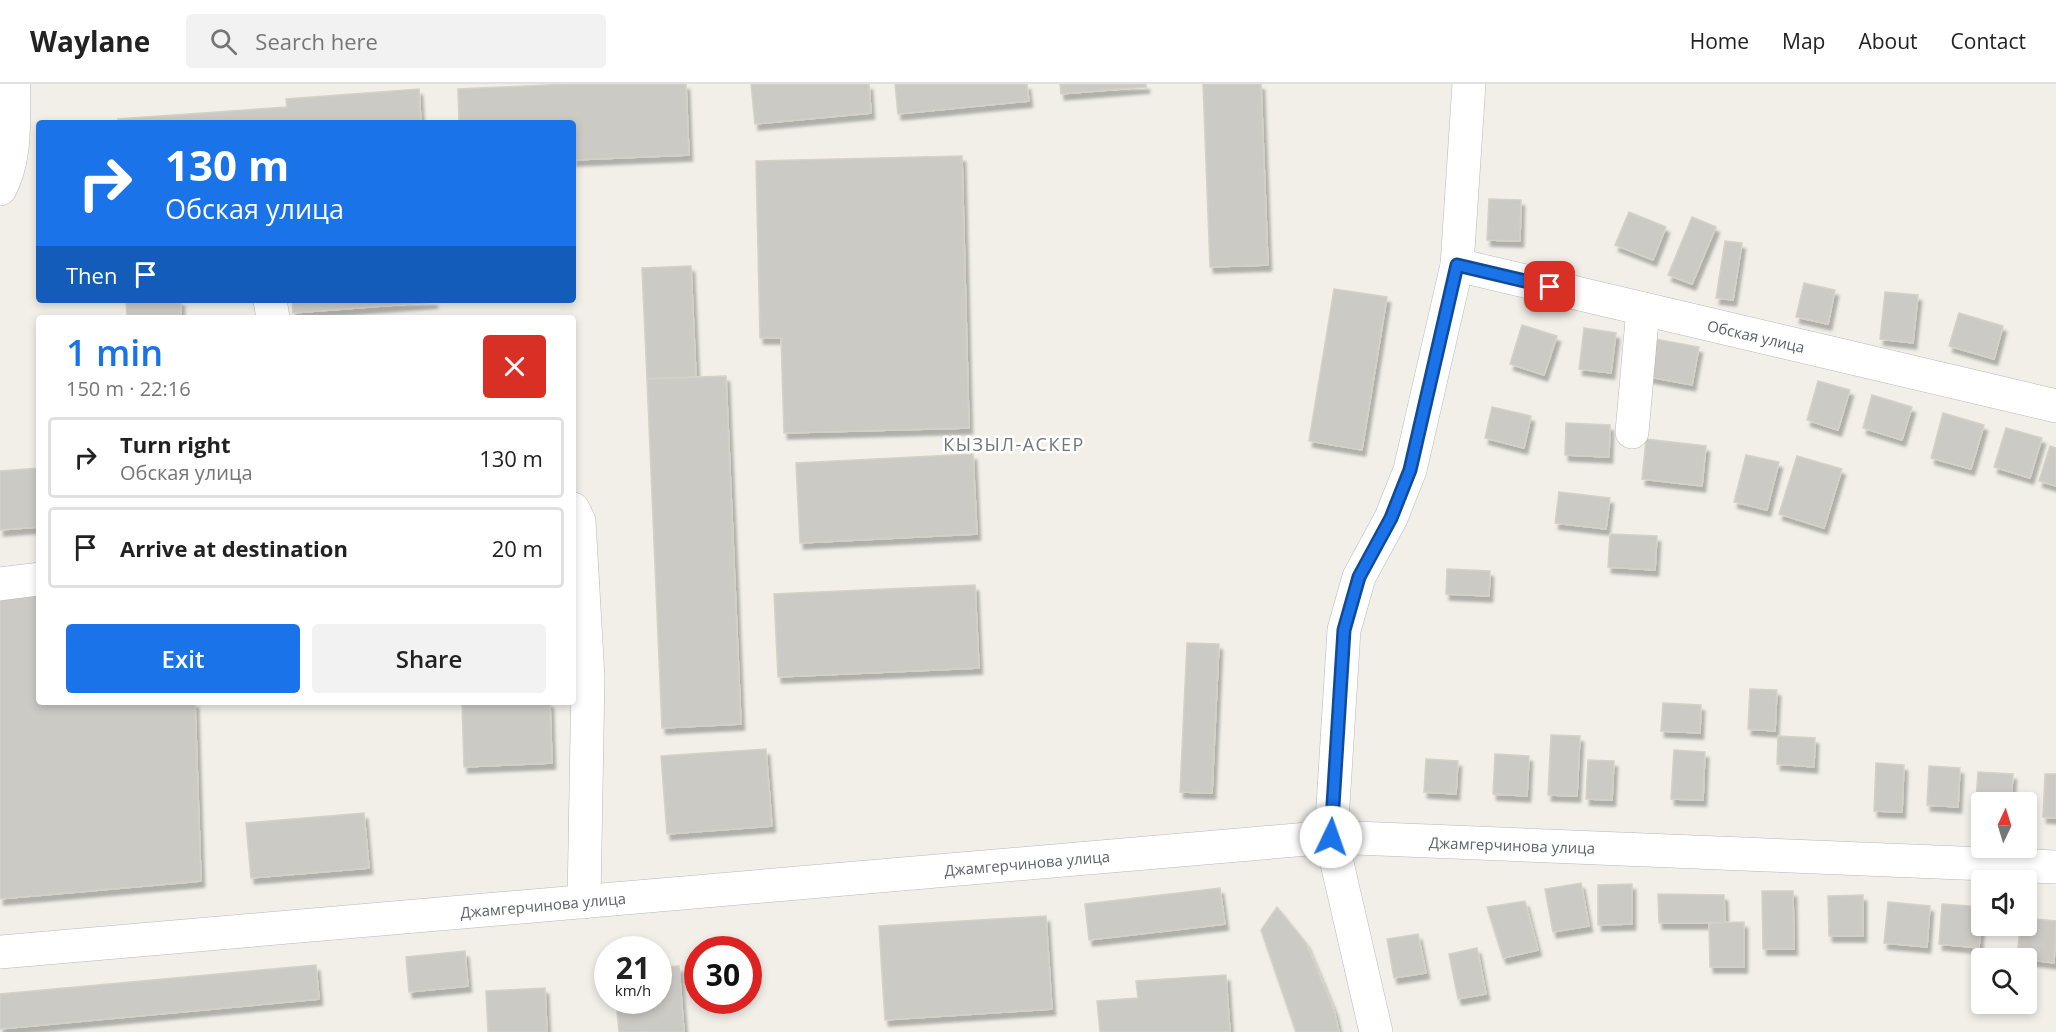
<!DOCTYPE html>
<meta charset="utf-8">
<style>
:root{--surface:#fff;--page:#f2f2f2;--text:#222;--muted:#767676;--line:#e0e0e0;--accent:#1a73e8}
body{margin:0;font-family:"Open Sans",sans-serif;background:var(--page);color:var(--text);height:100vh;display:flex;flex-direction:column;font-size:22px;white-space:nowrap}
*{box-sizing:border-box;margin:0}
p{font-size:20px;color:var(--muted)}
.icon{flex:none;width:33px;height:33px;fill:none;stroke:currentColor;stroke-width:2;stroke-linecap:round;stroke-linejoin:round}
.map{position:relative;flex:1;overflow:hidden}
.details{position:absolute;left:36px;top:231px;width:540px;height:390px;display:flex;flex-direction:column;background:var(--surface);border-radius:6px;box-shadow:0 3px 9px #0003}
.details>*{flex:none}
.top-card{position:absolute;left:36px;top:36px;width:540px;height:183px;border-radius:6px;box-shadow:0 3px 9px #0003;background:#1a73e8;color:#fff;overflow:hidden}
.needle{width:39px;rotate:4deg}
.tools{position:absolute;left:1971px;top:708px;display:grid;gap:12px}
.tools a{display:grid;place-items:center;width:66px;height:66px;border-radius:6px;background:var(--surface);box-shadow:0 3px 9px #0003;font-size:30px}
.speed{position:absolute;left:594px;top:852px;display:flex;gap:12px;font-size:30px;font-weight:700;text-align:center}
.speed>*{display:grid;place-content:center;width:78px;height:78px;border-radius:50%;background:var(--surface);box-shadow:0 3px 9px #0003;line-height:1}
.speed small{font-size:15px;font-weight:400}
.speed .limit{border:9px solid #d22;background:#fff;color:#111}
.pin{position:absolute;display:grid;place-items:center;width:51px;height:51px;color:#fff;margin:-26px;border-radius:12px;box-shadow:0 3px 9px #0006}
.me{position:absolute;width:66px;margin:-33px;rotate:3deg;stroke-linejoin:round;filter:drop-shadow(0 0 4px #0008)}
.turn{display:flex;align-items:center;gap:21px;height:126px;padding:0 30px;font-size:27px}
.turn .icon{width:78px;height:78px;stroke-width:2.5}
.turn b{display:block;font-size:42px;line-height:51px}
.then{display:flex;align-items:center;height:57px;padding:0 30px;background:#0003;gap:12px;font-size:22px}
.round{display:grid;place-items:center;flex:none;width:63px;height:63px;border-radius:6px;background:var(--page)}
.summary{display:flex;align-items:center;justify-content:space-between;height:102px;padding:0 30px}
h1{font-size:36px;font-weight:600;line-height:45px;color:var(--accent)}
.cta{display:flex;gap:12px;margin-top:auto;padding:12px 30px}
.cta a{flex:1;height:69px;border-radius:6px;background:var(--accent);color:#fff;font-size:24px;font-weight:600;line-height:69px;text-align:center}
.cta a+a{background:var(--page);color:var(--text)}
ul{padding:0;list-style:none}
li{display:flex;align-items:center;gap:18px;height:81px;margin:0 12px 9px;padding:0 18px;border:3px solid var(--line);border-radius:6px}
li div{flex:1}
li b{display:block;font-size:22px}
li em{font-style:normal}
header{display:flex;align-items:center;gap:36px;box-sizing:border-box;height:84px;padding:0 30px;background:var(--surface);border-bottom:2px solid var(--line)}
header strong{font-size:28px}
nav{display:flex;gap:33px;margin-inline-start:auto;font-size:21px}
.search{width:420px;height:54px;background:var(--page);display:flex;align-items:center;gap:15px;box-sizing:border-box;padding:0 21px;border-radius:6px;color:var(--muted);font-size:22px}
.map>svg:first-child{display:block}
.building{fill:#cccac5;stroke:#d6d1c6;stroke-width:1.5;filter:url(#shadow)}
.lines{fill:none;stroke-linecap:round;stroke-linejoin:round}
.minor-casing{stroke:#b5b8bc;stroke-width:34}
.minor{stroke:#fff;stroke-width:33}
.route-casing{stroke:#114b97;stroke-width:15}
.route{stroke:#1a73e8;stroke-width:10}
.labels{text-anchor:middle;dominant-baseline:central;stroke-width:5;stroke-linejoin:round;paint-order:stroke}
.street-label{font-size:15px;fill:#5f6368;stroke:#fff}
.quarter-label{font-size:18px;letter-spacing:1.5px;fill:#70757a;stroke:#fff}
</style>
<header>
<strong>Waylane</strong>
<div class="search"><svg class="icon" aria-label="search" viewBox="0 0 24 24"><circle cx="10" cy="10" r="6"/><path d="M15 15l6 6"/></svg>Search here</div>
<nav><a>Home</a><a>Map</a><a>About</a><a>Contact</a></nav>
</header>
<div class="map">
<svg width="2056" height="948" viewBox="0 0 2056 948">
<defs>
<filter id="shadow"><feDropShadow dx="3.5" dy="6" stdDeviation="1.5" flood-color="#0004"/></filter>
</defs>
<rect width="100%" height="100%" fill="#f1efe8"/>
<!-- building -->
<g class="building">
<polygon points="569,0 686,0 689,71 573,76 573,39 459,39 458,5"/>
<polygon points="751,0 869,0 871,29 755,40"/>
<polygon points="895,0 1027,0 1029,17 898,30"/>
<polygon points="1060,0 1146,0 1146,3 1061,10"/>
<polygon points="1203,0 1261,0 1268,181 1210,183"/>
<polygon points="419,5 421,39 119,39 118,35 287,23 286,15"/>
<polygon points="962,72 969,344 784,349 781,254 760,254 756,77"/>
<polygon points="1489,115 1521,116 1520,157 1487,156"/>
<polygon points="1629,128 1666,143 1653,176 1615,161"/>
<polygon points="1692,133 1716,143 1692,200 1668,191"/>
<polygon points="1725,157 1742,159 1733,216 1716,214"/>
<polygon points="691,182 696,293 647,295 642,184"/>
<polygon points="1804,199 1835,206 1828,240 1796,233"/>
<polygon points="1334,205 1387,213 1362,366 1309,357"/>
<polygon points="1885,208 1918,211 1913,259 1880,255"/>
<polygon points="126,216 181,216 181,234 127,234"/>
<polygon points="292,216 434,216 434,218 293,229"/>
<polygon points="1959,229 2003,242 1994,275 1949,262"/>
<polygon points="1522,241 1557,252 1544,291 1510,280"/>
<polygon points="1584,244 1616,249 1611,289 1579,285"/>
<polygon points="1655,255 1699,263 1692,301 1649,293"/>
<polygon points="726,292 741,640 662,644 647,295"/>
<polygon points="1818,297 1850,306 1838,346 1807,336"/>
<polygon points="1872,311 1912,323 1902,356 1863,344"/>
<polygon points="1492,323 1531,332 1524,364 1485,354"/>
<polygon points="1943,329 1984,341 1971,385 1931,374"/>
<polygon points="1566,339 1610,341 1609,373 1565,371"/>
<polygon points="2006,344 2042,354 2030,394 1994,383"/>
<polygon points="1646,355 1706,362 1702,402 1642,395"/>
<polygon points="2050,362 2056,364 2056,402 2039,397"/>
<polygon points="973,370 977,450 800,459 796,379"/>
<polygon points="1746,371 1779,378 1767,426 1734,418"/>
<polygon points="1797,372 1842,385 1824,444 1779,430"/>
<polygon points="39,384 39,443 0,446 0,387"/>
<polygon points="1559,408 1610,414 1606,445 1555,439"/>
<polygon points="1610,450 1657,452 1655,486 1608,483"/>
<polygon points="1447,485 1490,487 1489,512 1446,510"/>
<polygon points="975,501 979,584 778,593 774,510"/>
<polygon points="36,512 39,513 39,618 195,618 201,797 0,815 0,516"/>
<polygon points="1187,559 1219,560 1212,709 1180,708"/>
<polygon points="1750,605 1777,606 1775,647 1748,645"/>
<polygon points="462,618 550,618 552,679 464,683"/>
<polygon points="1663,619 1701,621 1700,649 1661,647"/>
<polygon points="1551,651 1580,652 1577,712 1548,711"/>
<polygon points="1778,652 1815,654 1814,683 1777,680"/>
<polygon points="766,665 772,742 667,750 661,672"/>
<polygon points="1674,666 1705,668 1703,716 1671,715"/>
<polygon points="1495,670 1529,672 1527,712 1493,710"/>
<polygon points="1426,675 1458,677 1456,710 1424,708"/>
<polygon points="1588,676 1614,677 1612,716 1586,715"/>
<polygon points="1876,679 1904,681 1902,728 1874,727"/>
<polygon points="1929,682 1960,684 1958,723 1927,721"/>
<polygon points="1978,688 2013,690 2011,718 1982,718 1982,729 1975,729"/>
<polygon points="2045,690 2056,690 2056,734 2043,733"/>
<polygon points="364,729 369,784 251,794 246,739"/>
<polygon points="1581,799 1589,842 1553,848 1545,805"/>
<polygon points="1632,800 1632,840 1598,841 1598,801"/>
<polygon points="1220,804 1225,840 1089,856 1085,820"/>
<polygon points="1762,807 1793,807 1794,865 1763,865"/>
<polygon points="1658,810 1724,811 1725,839 1659,839"/>
<polygon points="1863,811 1863,852 1829,852 1828,812"/>
<polygon points="1525,817 1538,866 1503,874 1487,823"/>
<polygon points="1888,818 1930,822 1927,863 1884,859"/>
<polygon points="1942,820 1982,823 1979,864 1939,860"/>
<polygon points="1277,823 1306,859 1334,926 1339,948 1296,948 1261,846"/>
<polygon points="1046,832 1052,925 885,936 879,842"/>
<polygon points="2026,834 2056,837 2054,879 2017,874 2020,842 2026,842"/>
<polygon points="1744,838 1744,883 1710,883 1709,839"/>
<polygon points="1418,850 1426,889 1394,894 1387,855"/>
<polygon points="1477,864 1486,910 1458,915 1449,870"/>
<polygon points="465,867 468,902 409,908 406,873"/>
<polygon points="316,881 319,915 0,945 0,910"/>
<polygon points="679,882 684,948 619,948 616,916 658,916 658,883"/>
<polygon points="1226,891 1230,948 1100,948 1097,917 1138,914 1136,897"/>
<polygon points="545,904 547,948 488,948 486,907"/>
</g>
<g class="lines">
<!-- minor casing -->
<g class="minor-casing">
<g id="minor">
<path d="M0 105C17 73 13 35 14 0"/>
<polyline points="1457,181 2056,322"/>
<polyline points="270,216 273,234"/>
<polyline points="1632,348 1643,225"/>
<polyline points="573,425 579,437 588,593 584,818"/>
<polyline points="0,500 39,495"/>
<polyline points="0,868 1331,753 2056,783"/>
<polyline points="1376,948 1331,753 1344,546 1359,493 1391,434 1410,386 1457,181 1469,0"/>
</g>
</g>
<!-- minor -->
<use href="#minor" class="minor"/>
</g>
<g class="lines">
<!-- route casing -->
<g class="route-casing">
<polyline id="route" points="1331,753 1344,546 1359,493 1391,434 1410,386 1457,181 1550,203"/>
</g>
<!-- route -->
<use href="#route" class="route"/>
</g>
<g class="labels">
<!-- street labels -->
<g class="street-label">
<text transform="translate(1756 252) rotate(13)">Обская улица</text>
<text transform="translate(1512 761) rotate(2)">Джамгерчинова улица</text>
<text transform="translate(1027 779) rotate(-5)">Джамгерчинова улица</text>
<text transform="translate(543 821) rotate(-5)">Джамгерчинова улица</text>
</g>
<!-- quarter labels -->
<g class="quarter-label">
<text x="1014" y="360">КЫЗЫЛ-АСКЕР</text>
</g>
</g>
</svg>
<div class="tools">
<a><svg class="needle" viewBox="-14 -14 28 28"><path d="M0-13l5 13h-10z" fill="#e53935"/><path d="M0 13l5-13h-10z" fill="#767676"/></svg></a>
<a><svg class="icon" aria-label="sound" viewBox="0 0 24 24"><path d="M4 9h4l5-4v14l-5-4H4zM17 9q2 3 0 6"/></svg></a>
<a><svg class="icon" aria-label="search" viewBox="0 0 24 24"><circle cx="10" cy="10" r="6"/><path d="M15 15l6 6"/></svg></a>
</div>
<div class="speed"><div>21<small>km/h</small></div><div class="limit">30</div></div>
<div class="pin" style="left:1550px;top:203px;background:#d93025"><svg class="icon" aria-label="arrive" viewBox="0 0 24 24"><path d="M6 21V4h12l-3 4 3 4H6"/></svg></div>
<svg class="me" style="left:1331px;top:753px" viewBox="-20 -20 40 40"><circle r="19" fill="#fff"/><path d="M0-13L10 11 0 6-10 11z" fill="#1a73e8"/></svg>
<div class="top-card">
<div class="turn"><svg class="icon" aria-label="right" viewBox="0 0 24 24"><path d="M7 20v-9h11M14 6l5 5-5 5"/></svg><div><b>130 m</b>Обская улица</div></div>
<div class="then">Then<svg class="icon" aria-label="arrive" viewBox="0 0 24 24"><path d="M6 21V4h12l-3 4 3 4H6"/></svg></div>
</div>
<section class="details">
<div class="summary"><div><h1>1 min</h1><p>150 m · 22:16</p></div><a class="round" style="background:#d93025;color:#fff"><svg class="icon" aria-label="close" viewBox="0 0 24 24"><path d="M6 6l12 12M18 6L6 18"/></svg></a></div>
<ul>
<li><svg class="icon" aria-label="right" viewBox="0 0 24 24"><path d="M7 20v-9h11M14 6l5 5-5 5"/></svg><div><b>Turn right</b><p>Обская улица</p></div><em>130 m</em></li>
<li><svg class="icon" aria-label="arrive" viewBox="0 0 24 24"><path d="M6 21V4h12l-3 4 3 4H6"/></svg><div><b>Arrive at destination</b></div><em>20 m</em></li>
</ul>
<div class="cta"><a>Exit</a><a>Share</a></div>
</section>
</div>
